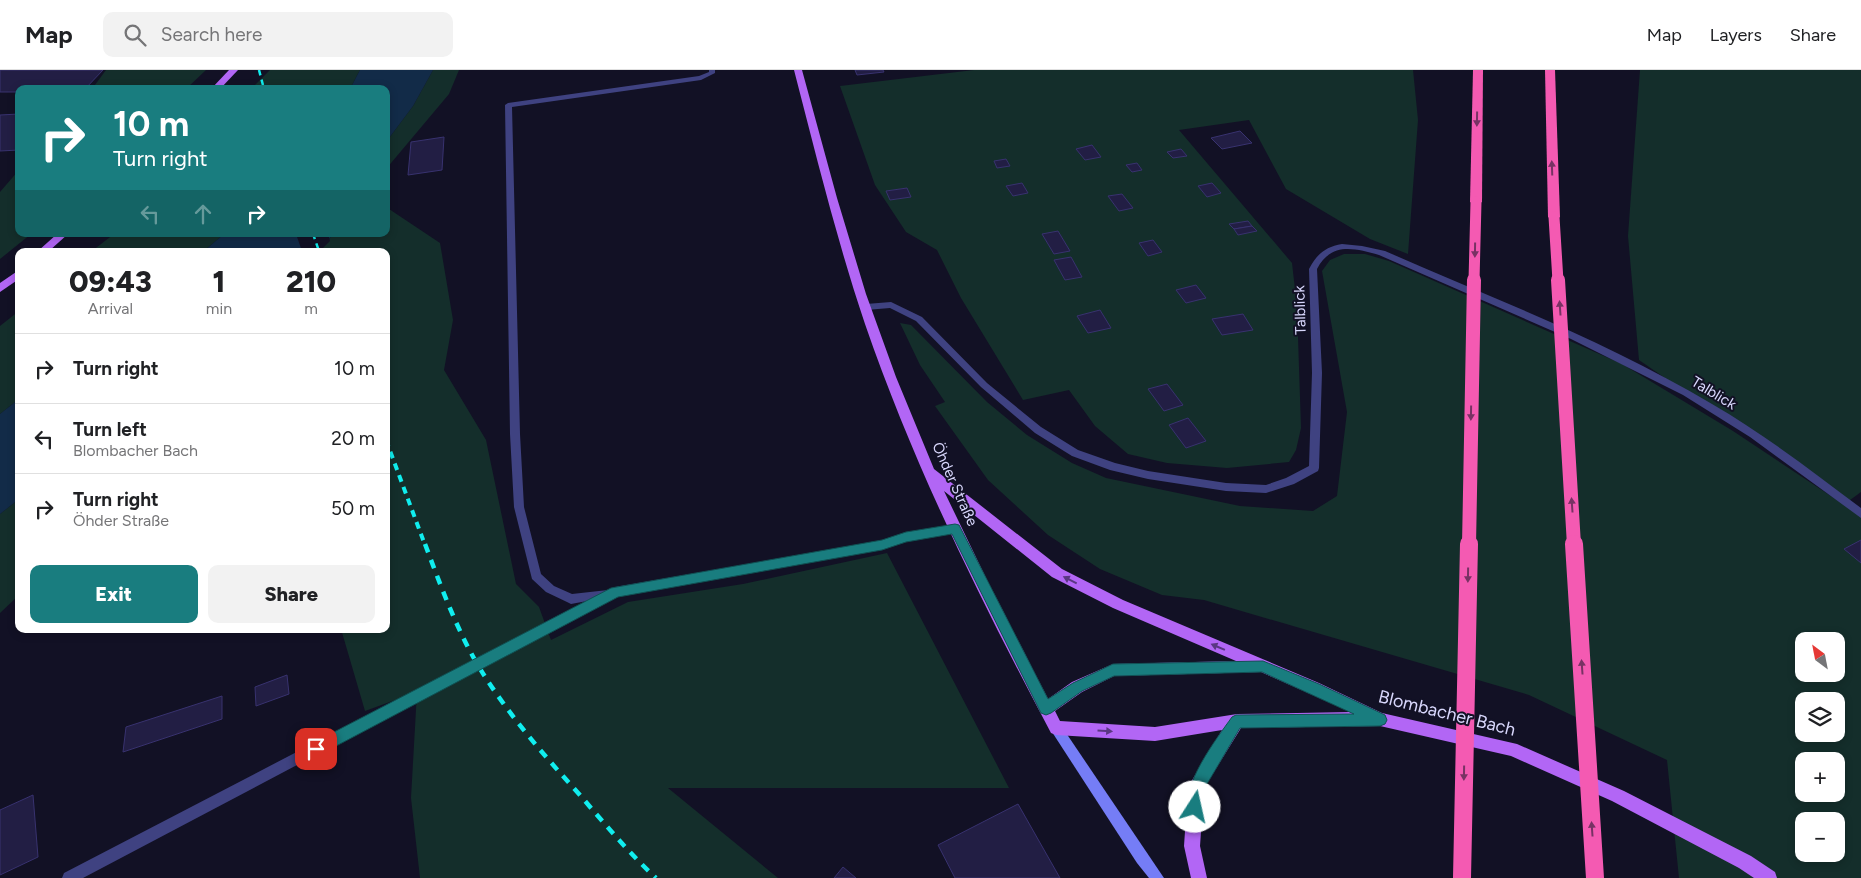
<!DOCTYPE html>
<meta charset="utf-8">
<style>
:root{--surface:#fff;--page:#f2f2f2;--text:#202124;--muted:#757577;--line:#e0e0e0;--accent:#197d7f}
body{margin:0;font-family:Figtree,sans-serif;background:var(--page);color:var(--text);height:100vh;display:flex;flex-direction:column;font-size:19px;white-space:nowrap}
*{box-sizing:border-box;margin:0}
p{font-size:16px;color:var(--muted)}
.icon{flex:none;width:28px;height:28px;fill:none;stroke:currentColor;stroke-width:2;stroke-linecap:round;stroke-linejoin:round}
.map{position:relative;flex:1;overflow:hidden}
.side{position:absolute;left:15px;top:178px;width:375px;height:385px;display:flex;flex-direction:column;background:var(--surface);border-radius:10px;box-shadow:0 2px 8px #0003}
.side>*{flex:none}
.top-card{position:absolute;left:15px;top:15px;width:375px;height:152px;border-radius:10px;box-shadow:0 2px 8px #0003;background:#197d7f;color:#fff;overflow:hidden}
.needle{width:32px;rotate:328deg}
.buttons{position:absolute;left:1795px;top:562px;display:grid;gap:10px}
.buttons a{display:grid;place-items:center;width:50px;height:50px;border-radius:10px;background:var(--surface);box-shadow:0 2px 8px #0003;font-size:25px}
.pin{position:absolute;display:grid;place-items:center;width:42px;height:42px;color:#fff;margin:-21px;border-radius:10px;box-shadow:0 2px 8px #0006}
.me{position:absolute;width:55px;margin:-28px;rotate:10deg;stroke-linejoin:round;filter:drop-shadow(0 0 4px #0008)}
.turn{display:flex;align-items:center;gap:18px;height:105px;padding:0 15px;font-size:22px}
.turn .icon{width:65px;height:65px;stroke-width:2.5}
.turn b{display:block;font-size:35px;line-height:42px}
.lanes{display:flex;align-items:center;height:48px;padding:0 15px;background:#0003;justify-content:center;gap:25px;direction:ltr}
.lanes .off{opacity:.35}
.eta{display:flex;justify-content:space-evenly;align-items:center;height:85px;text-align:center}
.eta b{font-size:30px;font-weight:800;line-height:35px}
.cta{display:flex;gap:10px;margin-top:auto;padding:10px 15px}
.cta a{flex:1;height:58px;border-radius:10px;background:var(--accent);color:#fff;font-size:20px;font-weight:800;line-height:58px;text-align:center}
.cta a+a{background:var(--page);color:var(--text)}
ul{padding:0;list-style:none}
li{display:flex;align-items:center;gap:15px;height:70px;padding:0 15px;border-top:1px solid var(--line)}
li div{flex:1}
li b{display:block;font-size:19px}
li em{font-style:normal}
header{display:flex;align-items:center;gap:30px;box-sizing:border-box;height:70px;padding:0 25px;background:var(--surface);border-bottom:1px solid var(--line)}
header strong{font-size:24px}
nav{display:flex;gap:28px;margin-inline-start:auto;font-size:18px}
.search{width:350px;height:45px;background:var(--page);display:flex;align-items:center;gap:12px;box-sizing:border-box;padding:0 18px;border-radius:10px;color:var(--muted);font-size:19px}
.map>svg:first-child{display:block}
.green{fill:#142e2b;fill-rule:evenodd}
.water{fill:#122b48}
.pier{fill:#121125}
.building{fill:#221e44;stroke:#38326f}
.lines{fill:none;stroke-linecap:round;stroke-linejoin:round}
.service{fill:#3f4281;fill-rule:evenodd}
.minor{fill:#3f4281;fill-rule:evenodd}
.secondary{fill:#757df6;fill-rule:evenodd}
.primary{fill:#b266f5;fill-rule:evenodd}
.motorway{fill:#f45ab2;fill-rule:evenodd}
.rail-far2{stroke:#10eeef;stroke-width:2.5;stroke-dasharray:5.5 4.5;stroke-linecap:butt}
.rail-far1{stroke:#10eeef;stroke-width:4;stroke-dasharray:7 5.5;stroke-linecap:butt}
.rail{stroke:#10eeef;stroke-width:4.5;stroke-dasharray:9 8;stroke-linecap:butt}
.motorway-bridge-far2{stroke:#f45ab2;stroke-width:11}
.motorway-bridge-far1{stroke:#f45ab2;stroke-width:14}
.motorway-bridge{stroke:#f45ab2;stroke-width:18}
.oneway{fill:#783264}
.oneway2{fill:#5a3783}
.route{fill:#197d7f;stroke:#105153}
.labels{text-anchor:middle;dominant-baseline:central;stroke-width:4;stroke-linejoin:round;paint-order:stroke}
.street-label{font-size:15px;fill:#d8d7fc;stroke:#121125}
.near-street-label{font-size:18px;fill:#d8d7fc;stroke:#121125}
</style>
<header>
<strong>Map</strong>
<div class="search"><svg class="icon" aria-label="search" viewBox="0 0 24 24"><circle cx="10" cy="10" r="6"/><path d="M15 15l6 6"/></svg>Search here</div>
<nav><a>Map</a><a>Layers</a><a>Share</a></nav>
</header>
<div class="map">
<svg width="1861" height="808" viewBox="0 0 1861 808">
<rect width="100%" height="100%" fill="#121125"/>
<!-- green -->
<g class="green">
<polygon points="106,0 206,0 186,19 92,19"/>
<polygon points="270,0 360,0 350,19 251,19"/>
<polygon points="433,0 459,0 449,24 386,99 386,72 413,36"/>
<polygon points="974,0 1413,0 1418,50 1408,184 1370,169 1286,119 1249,50 1179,60 1292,193 1297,237 1301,358 1296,380 1289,392 1227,398 1167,393 1128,384 1095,356 1069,320 1023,330 961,228 937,180 906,162 875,115 840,16"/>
<polygon points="1640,0 1861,0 1861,422 1846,433 1639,290 1628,166"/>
<polygon points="19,100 19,164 31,164 0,189 0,122"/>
<polygon points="386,137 440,173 453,250 444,300 486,370 516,514 539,537 551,570 628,532 743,514 887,483 1009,718 668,718 778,808 420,808 411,728 417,622 365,641 341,559 386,559 386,181 316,181 331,167 331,164 386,164"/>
<polygon points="114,164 224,164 204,181 92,181"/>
<path d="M1344 184H1365L1389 191 1622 294 1733 361 1861 446V808H1679L1667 690 1529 625 1204 530 1162 525 1100 499 1048 465 988 410 935 336 945 332 920 295 900 253 911 255 987 332 1027 365 1072 393 1106 408 1240 436 1313 441 1337 426 1347 342 1322 201 1330 190ZM1804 571H1836V604H1804ZM1804 631H1836V664H1804ZM1804 691H1836V724H1804ZM1804 751H1836V784H1804Z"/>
<polygon points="19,241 19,329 0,344 0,256"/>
<polygon points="19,429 19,525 0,543 0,444"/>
</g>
<!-- water -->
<g class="water">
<polygon points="360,0 433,0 413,36 386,72 386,19 350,19"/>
<polygon points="224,164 331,164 331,167 316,181 204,181"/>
<polygon points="19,329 19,429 0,444 0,344"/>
</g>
<!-- pier -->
<polygon class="pier" points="296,164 328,164 330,171 320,181 302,181"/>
<!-- building -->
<g class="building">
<polygon points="0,0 103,0 85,19 19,19 19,22 0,22"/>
<polygon points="855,0 883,0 884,2 857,5"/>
<polygon points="19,44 19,80 0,81 0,45"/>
<polygon points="1240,61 1252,73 1222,79 1211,68"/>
<polygon points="444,67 442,100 408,105 411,72"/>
<polygon points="1092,75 1101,87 1085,90 1076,79"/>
<polygon points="1181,79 1187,86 1173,88 1167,82"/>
<polygon points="1006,89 1010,96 997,98 994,91"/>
<polygon points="1137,93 1142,100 1132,102 1126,95"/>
<polygon points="1022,113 1028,123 1013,126 1006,116"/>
<polygon points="1212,113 1221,123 1207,127 1198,116"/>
<polygon points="907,118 911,127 890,130 886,121"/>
<polygon points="1122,124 1133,138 1119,141 1108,126"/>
<polygon points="1248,151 1252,156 1234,159 1229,154"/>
<polygon points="1252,156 1257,161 1238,165 1234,159"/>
<polygon points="1058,161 1070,181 1054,184 1042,164"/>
<polygon points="1153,170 1162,182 1148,186 1139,173"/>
<polygon points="1071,187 1082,207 1065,210 1054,190"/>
<polygon points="1196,215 1206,228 1186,233 1176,220"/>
<polygon points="1100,240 1111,258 1088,263 1077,246"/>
<polygon points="1243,244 1253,260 1222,265 1212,249"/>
<polygon points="1167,314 1183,335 1164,341 1148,319"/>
<polygon points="1188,348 1206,371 1186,378 1169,355"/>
<polygon points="1861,470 1861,493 1844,479"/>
<polygon points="287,605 289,624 256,636 255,617"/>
<polygon points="222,626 222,649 123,682 126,657"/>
<polygon points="33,725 38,787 0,805 0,740"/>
<polygon points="1018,734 1060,808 955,808 938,775"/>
<polygon points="843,797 856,808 834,808"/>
</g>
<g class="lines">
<!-- service -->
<polygon class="service" points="709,0 715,0 715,3 701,10 512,37 520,364 524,437 541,504 554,516 572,524 608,520 615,517 882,471 906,463 955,455 959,456 960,459 959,462 906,471 882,479 617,526 83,808 62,808 64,803 587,531 571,534 567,532 546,522 532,509 514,437 510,364 505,35 508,33 699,6 709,2"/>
<!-- minor -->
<path class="minor" d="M1342 174 1362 176 1385 181C1495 229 1608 272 1712 334 1764 364 1813 402 1861 438V448L1750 367 1683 325 1571 269 1379 185C1354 178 1331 172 1317 199L1322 303 1319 398 1318 401 1294 414 1266 423 1226 421 1148 409 1110 400 1072 386 1035 363 981 317 916 251 890 238 866 240 862 237 866 234 891 232 922 247 987 313 1041 357 1078 380 1115 393 1148 401 1226 413 1266 415 1286 408 1309 396 1312 303 1309 199C1317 184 1325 177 1342 174Z"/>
<!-- secondary -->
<polygon class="secondary" points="1056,652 1060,654 1164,808 1149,808 1137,793 1052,662 1050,658 1052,654"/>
<!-- primary -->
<g class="primary">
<polygon points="229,0 238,0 220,19 211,19"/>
<path d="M794 0H802L837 128 866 224 896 307 934 399 1062 499 1123 530 1319 613 1382 643 1517 674 1624 721 1751 786 1775 802 1777 808H1754L1739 798 1612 731 1511 686 1380 656 1241 658 1204 718 1200 776 1207 808H1191L1184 776 1188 717 1222 660 1155 671 1056 665 1051 663C981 531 914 396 865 254 837 171 816 85 794 0ZM944 421 1052 507 1113 538 1236 591 1113 594 1072 612 1048 629 986 508ZM1261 602 1351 642 1237 644 1155 657 1060 651 1055 641 1082 622 1114 606Z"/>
<polygon points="57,164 68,164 49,181 38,181"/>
<polygon points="19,200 19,209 0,222 0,213"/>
</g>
<!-- motorway -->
<g class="motorway">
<polygon points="1473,0 1483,0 1482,132 1476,135 1470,132"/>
<polygon points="1545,0 1555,0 1560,147 1554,151 1548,147"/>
</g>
<!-- rail-far2 -->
<g class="rail-far2">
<polyline points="259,0 264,19"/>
<polyline points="313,164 319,181"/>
</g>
<!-- rail-far1 -->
<polyline class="rail-far1" points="386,370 425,475"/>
<!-- rail -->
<path class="rail" d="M425 474C440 514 455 555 476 592 505 641 542 683 579 724 604 753 628 782 656 808"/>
<!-- motorway-bridge-far2 -->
<g class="motorway-bridge-far2">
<polyline points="1554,147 1558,211"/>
<polyline points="1474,211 1476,132"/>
</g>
<!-- motorway-bridge-far1 -->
<g class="motorway-bridge-far1">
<polyline points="1558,210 1574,475"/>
<polyline points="1469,475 1474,210"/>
</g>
<!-- motorway-bridge -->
<g class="motorway-bridge">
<polyline points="1574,474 1595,808"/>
<polyline points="1462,808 1469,474"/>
</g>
</g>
<!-- one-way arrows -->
<defs><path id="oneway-solid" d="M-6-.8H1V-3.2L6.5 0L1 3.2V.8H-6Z" transform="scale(1.25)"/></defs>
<g class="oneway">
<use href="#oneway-solid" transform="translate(1477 49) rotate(91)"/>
<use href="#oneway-solid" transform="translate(1552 98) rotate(-92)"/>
<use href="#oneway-solid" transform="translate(1475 180) rotate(91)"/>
<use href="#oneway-solid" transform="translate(1560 238) rotate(-94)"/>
<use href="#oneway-solid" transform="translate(1471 343) rotate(91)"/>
<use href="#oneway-solid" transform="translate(1572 435) rotate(-94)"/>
<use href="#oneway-solid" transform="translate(1468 505) rotate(91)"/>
<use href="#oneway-solid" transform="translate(1582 597) rotate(-94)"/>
<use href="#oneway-solid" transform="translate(1464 703) rotate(91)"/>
<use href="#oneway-solid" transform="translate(1592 759) rotate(-94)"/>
</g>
<g class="oneway2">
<use href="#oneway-solid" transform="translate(1070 510) rotate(-153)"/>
<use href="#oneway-solid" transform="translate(1218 577) rotate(-157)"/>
<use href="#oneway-solid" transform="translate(1105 661) rotate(4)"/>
</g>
<!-- route -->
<path class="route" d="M955 454 959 455 1048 629 1073 613 1113 594 1263 591 1319 614 1385 645 1387 650 1385 654 1380 656 1240 658 1204 719 1200 742 1195 744 1190 742C1179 717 1217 668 1232 647L1236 645 1354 644 1262 602 1114 606 1082 621 1051 643 1046 645 1041 643 952 464 906 472 882 480 618 527 321 684 316 685 311 684 309 679 311 674 611 518 882 470 906 462Z"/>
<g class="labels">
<!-- street labels -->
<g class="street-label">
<text transform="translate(1300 240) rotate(-92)">Talblick</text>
<text transform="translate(1714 323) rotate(31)">Talblick</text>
<text transform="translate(955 414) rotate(66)">Öhder Straße</text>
</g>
<!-- near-street labels -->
<g class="near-street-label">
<text transform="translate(1447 643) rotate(14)">Blombacher Bach</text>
</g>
</g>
</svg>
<div class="buttons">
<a><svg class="needle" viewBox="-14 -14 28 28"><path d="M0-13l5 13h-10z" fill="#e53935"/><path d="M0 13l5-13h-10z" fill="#757577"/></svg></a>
<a><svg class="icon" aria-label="layers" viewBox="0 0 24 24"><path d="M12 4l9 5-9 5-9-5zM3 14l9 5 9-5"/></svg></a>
<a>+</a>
<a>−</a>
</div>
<div class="pin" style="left:316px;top:679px;background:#d93025"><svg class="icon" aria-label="arrive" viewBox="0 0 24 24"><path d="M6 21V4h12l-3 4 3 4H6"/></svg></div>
<svg class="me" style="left:1195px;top:737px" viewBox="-20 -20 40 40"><circle r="19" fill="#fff"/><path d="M0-13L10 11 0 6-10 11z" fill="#197d7f"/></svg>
<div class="top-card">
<div class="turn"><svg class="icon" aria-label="right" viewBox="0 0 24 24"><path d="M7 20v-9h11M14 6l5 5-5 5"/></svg><div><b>10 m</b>Turn right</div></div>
<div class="lanes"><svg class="icon off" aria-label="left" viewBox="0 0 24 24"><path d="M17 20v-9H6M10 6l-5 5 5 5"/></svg><svg class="icon off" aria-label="ahead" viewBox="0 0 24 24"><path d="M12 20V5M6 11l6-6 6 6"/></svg><svg class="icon" aria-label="right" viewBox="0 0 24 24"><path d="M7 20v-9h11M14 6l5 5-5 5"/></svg></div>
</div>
<section class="side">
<div class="eta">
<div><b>09:43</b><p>Arrival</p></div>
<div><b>1</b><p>min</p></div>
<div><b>210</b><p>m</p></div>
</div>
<ul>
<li><svg class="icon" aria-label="right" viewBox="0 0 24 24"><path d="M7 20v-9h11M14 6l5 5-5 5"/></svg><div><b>Turn right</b></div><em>10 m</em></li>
<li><svg class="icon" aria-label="left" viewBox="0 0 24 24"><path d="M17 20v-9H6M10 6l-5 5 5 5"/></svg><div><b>Turn left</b><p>Blombacher Bach</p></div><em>20 m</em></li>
<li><svg class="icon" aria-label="right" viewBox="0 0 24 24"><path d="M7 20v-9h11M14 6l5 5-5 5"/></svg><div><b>Turn right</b><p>Öhder Straße</p></div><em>50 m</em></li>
</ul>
<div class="cta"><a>Exit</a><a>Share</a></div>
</section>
</div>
